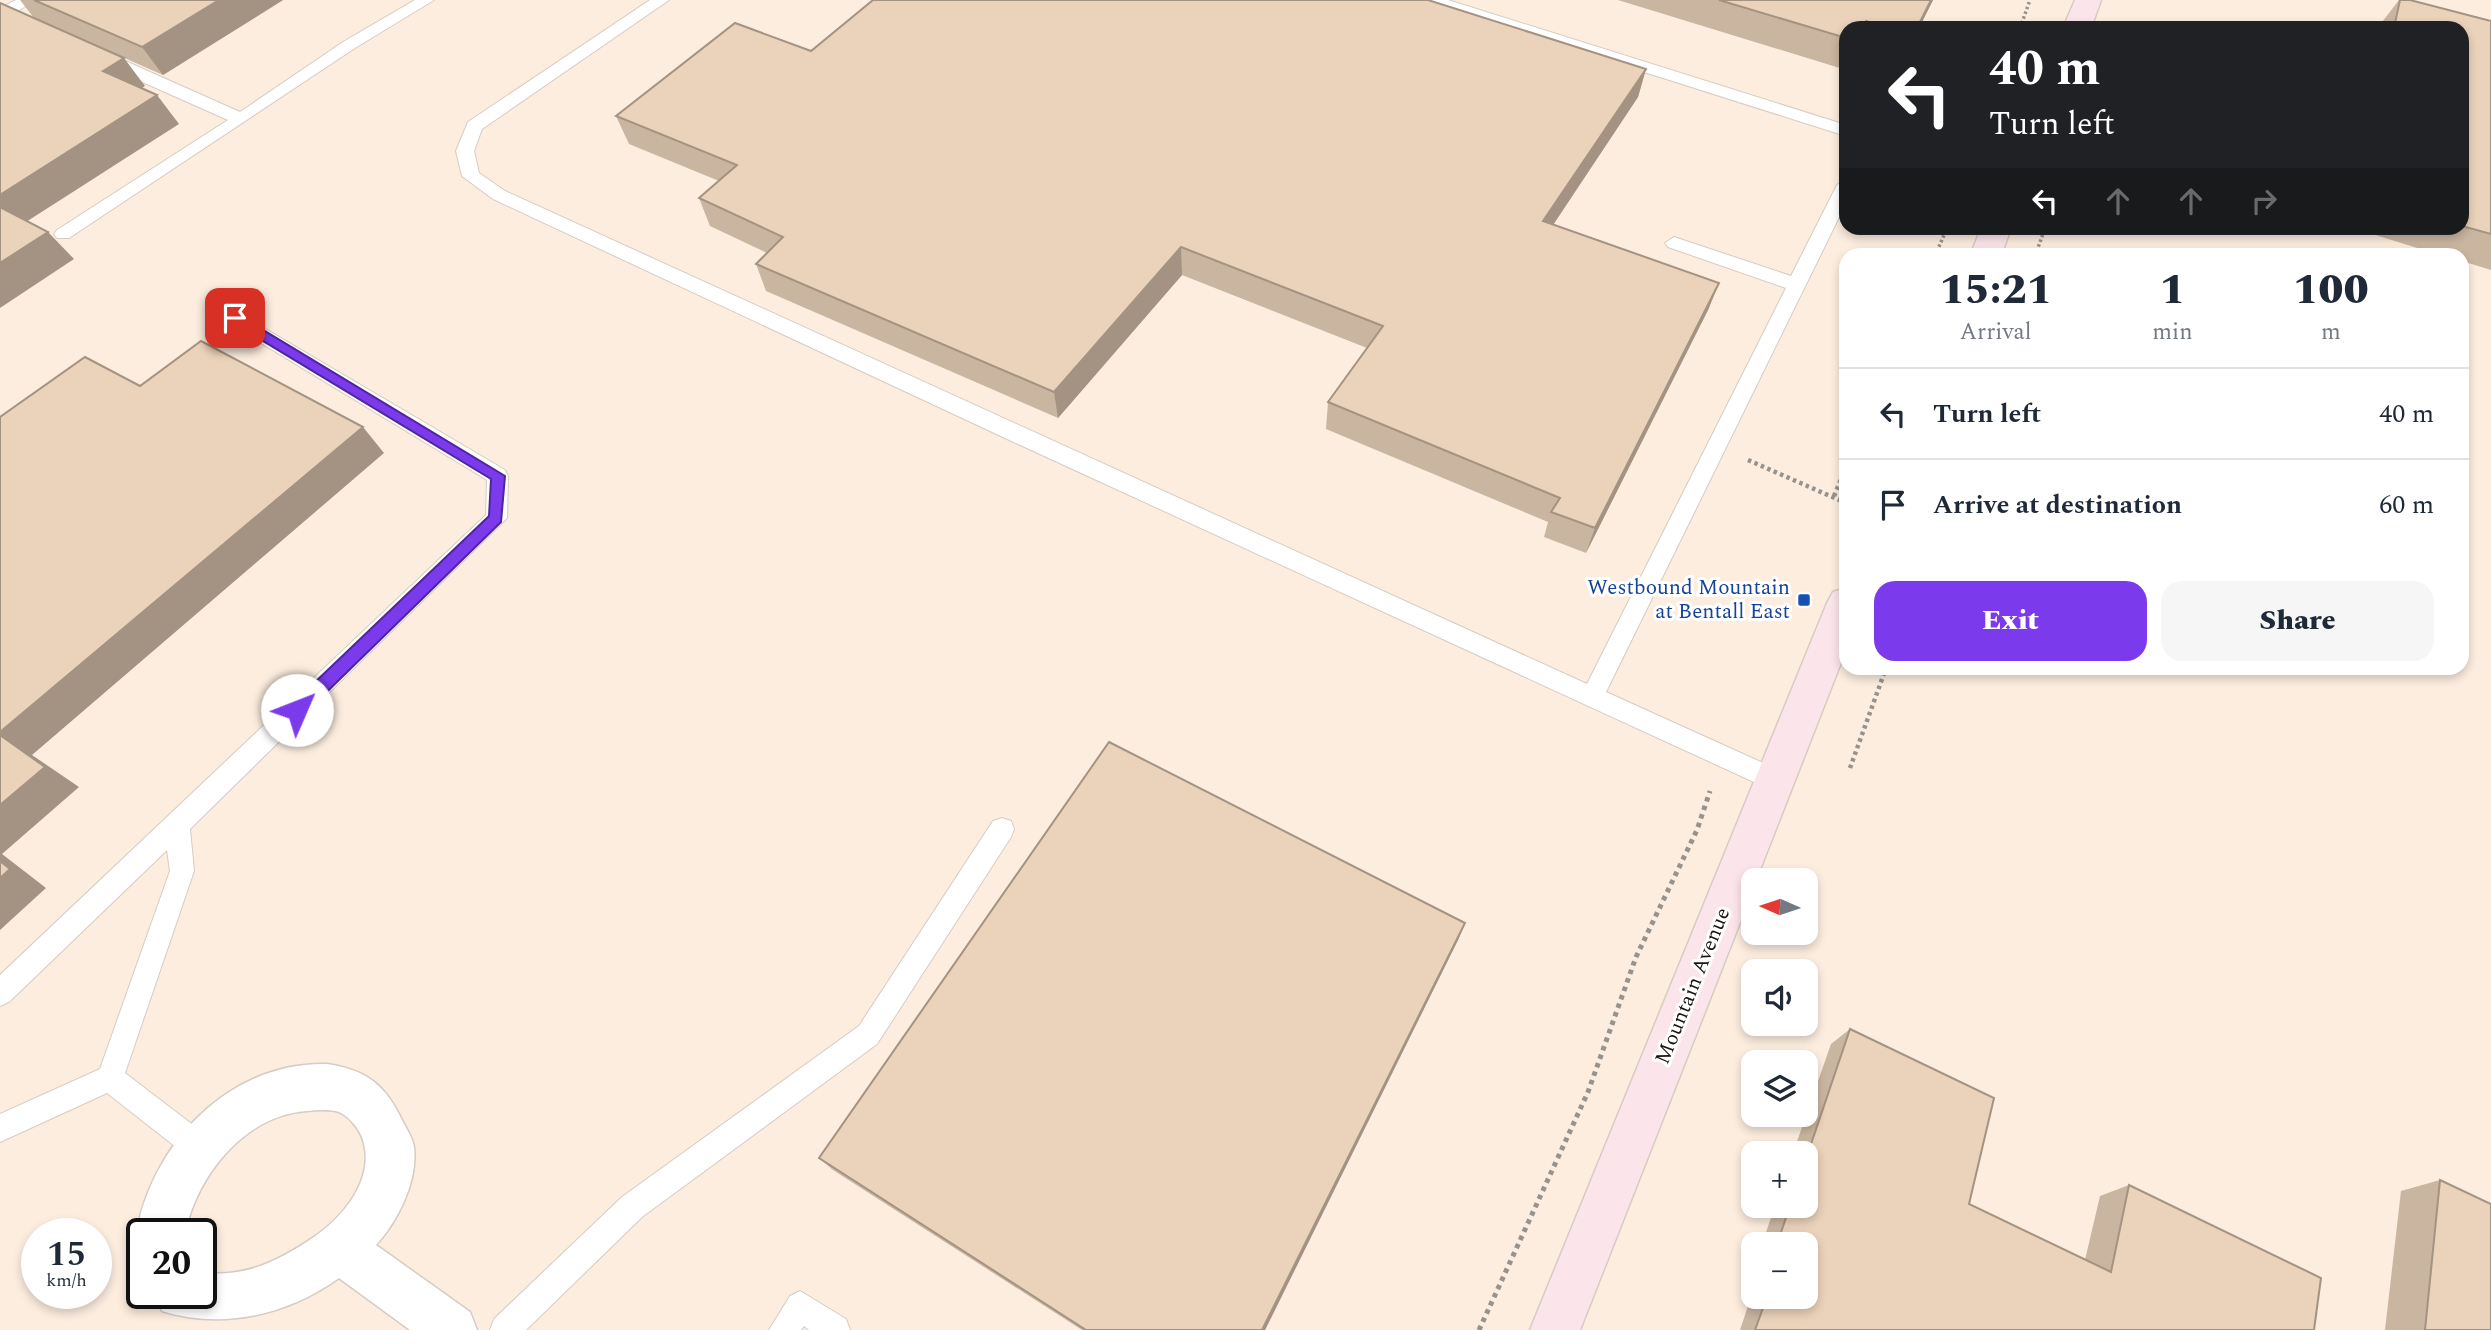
<!DOCTYPE html>
<meta charset="utf-8">
<style>
:root{--surface:#fff;--page:#f6f6f7;--text:#1f2937;--muted:#747a83;--line:#e0e1e3;--accent:#7c3aed}
body{margin:0;font-family:Spectral,serif;background:var(--page);color:var(--text);height:100vh;display:flex;flex-direction:column;font-size:26px;white-space:nowrap}
*{box-sizing:border-box;margin:0}
p{font-size:23px;color:var(--muted)}
.icon{flex:none;width:38px;height:38px;fill:none;stroke:currentColor;stroke-width:2;stroke-linecap:round;stroke-linejoin:round}
.map{position:relative;flex:1;overflow:hidden}
.sheet{position:absolute;left:1839px;top:248px;width:630px;height:427px;display:flex;flex-direction:column;background:var(--surface);border-radius:21px;box-shadow:0 4px 10px #0003}
.sheet>*{flex:none}
.guide{position:absolute;left:1839px;top:21px;width:630px;height:214px;border-radius:21px;box-shadow:0 4px 10px #0003;background:#202124;color:#fff;overflow:hidden}
.needle{width:46px;rotate:273deg}
.tools{position:absolute;left:1741px;top:868px;display:grid;gap:14px}
.tools a{display:grid;place-items:center;width:77px;height:77px;border-radius:14px;background:var(--surface);box-shadow:0 4px 10px #0003;font-size:35px}
.speed{position:absolute;left:21px;top:1218px;display:flex;gap:14px;font-size:35px;font-weight:700;text-align:center}
.speed>*{display:grid;place-content:center;width:91px;height:91px;border-radius:50%;background:var(--surface);box-shadow:0 4px 10px #0003;line-height:1}
.speed small{font-size:18px;font-weight:400}
.speed .limit{border:4px solid #111;border-radius:10px;background:#fff;color:#111}
.pin{position:absolute;display:grid;place-items:center;width:60px;height:60px;color:#fff;margin:-30px;border-radius:14px;box-shadow:0 4px 10px #0006}
.me{position:absolute;width:77px;margin:-38px;rotate:46deg;stroke-linejoin:round;filter:drop-shadow(0 0 5px #0008)}
.turn{display:flex;align-items:center;gap:24px;height:147px;padding:0 35px;font-size:32px}
.turn .icon{width:91px;height:91px;stroke-width:2.5}
.turn b{display:block;font-size:49px;line-height:60px}
.lanes{display:flex;align-items:center;height:66px;padding:0 35px;background:#0003;justify-content:center;gap:35px;direction:ltr}
.lanes .off{opacity:.35}
.eta{display:flex;justify-content:space-evenly;align-items:center;height:119px;text-align:center}
.eta b{font-size:42px;font-weight:800;line-height:49px}
.cta{display:flex;gap:14px;margin-top:auto;padding:14px 35px}
.cta a{flex:1;height:80px;border-radius:21px;background:var(--accent);color:#fff;font-size:28px;font-weight:800;line-height:80px;text-align:center}
.cta a+a{background:var(--page);color:var(--text)}
ul{padding:0;list-style:none}
li{display:flex;align-items:center;gap:21px;height:91px;padding:0 35px;border-top:2px solid var(--line)}
li div{flex:1}
li b{display:block;font-size:26px}
li em{font-style:normal}
.map>svg:first-child{display:block}
.built{fill:#fceddf;fill-rule:evenodd}
.lines{fill:none;stroke-linecap:round;stroke-linejoin:round}
.lane-casing{stroke:#d5ccc3;stroke-width:2}
.street-casing{stroke:#d5ccc3;stroke-width:3}
.secondary-casing{stroke:#d5ccc3;stroke-width:3}
.path-far2{stroke:#96938f;stroke-width:3.5;stroke-dasharray:2.5 2.5;stroke-linecap:butt}
.path-far1{stroke:#96938f;stroke-width:4.5;stroke-dasharray:3.5 3.5;stroke-linecap:butt}
.path{stroke:#96938f;stroke-width:5;stroke-dasharray:4.5 4.5;stroke-linecap:butt}
.lane{fill:#fff;fill-rule:evenodd}
.street{fill:#fff;fill-rule:evenodd}
.secondary{fill:#fce5ea;fill-rule:evenodd}
.wall{fill:#cab5a0}
.shaded-wall{fill:#a49382}
.building{fill:#ebd2ba;stroke:#a49382;stroke-width:2}
.route{fill:#7c3aed;stroke:#51269a;stroke-width:2}
.transit-dot{fill:#1a4fb4;stroke:#fff;stroke-width:2.5}
.labels{text-anchor:middle;dominant-baseline:central;stroke-width:6;stroke-linejoin:round;paint-order:stroke}
.transit-label{font-size:21px;fill:#164399;stroke:#fff;text-anchor:end}
.street-label{font-size:21px;fill:#181512;stroke:#fff}
</style>
<div class="map">
<svg width="2491" height="1330" viewBox="0 0 2491 1330">
<rect width="100%" height="100%" fill="#fefbf7"/>
<!-- built -->
<path class="built" d="M0 0H2491V1330H0ZM1846 28H2462V228H1846ZM1846 256H2462V668H1846ZM1754 880H1806V933H1754ZM1754 971H1806V1024H1754ZM1754 1062H1806V1115H1754ZM1754 1153H1806V1206H1754ZM37 1234H96V1293H37ZM142 1234H201V1293H142ZM1754 1244H1806V1297H1754Z"/>
<g class="lines">
<!-- lane casing -->
<g class="lane-casing">
<g id="lane">
<polygon points="16,0 36,0 9,16 0,17 0,8"/>
<polygon points="415,0 434,0 355,48 69,238 57,238 54,234 57,230 228,120 102,64 102,56 114,56 240,112 343,42"/>
<polygon points="650,0 669,0 482,129 474,151 479,173 505,191 1587,684 1786,288 1668,247 1665,243 1674,237 1791,276 1837,185 1846,179 1846,203 1606,692 1783,772 1787,780 1783,788 1775,791 1767,788 1005,438 493,199 462,176 456,151 468,122"/>
<polygon points="1424,0 1448,0 1846,125 1846,136 1426,3"/>
<polygon points="235,311 505,470 508,476 507,518 190,829 194,871 125,1073 210,1138 214,1148 210,1158 200,1162 190,1158 107,1093 0,1142 0,1114 100,1069 170,871 167,850 9,1002 0,1006 0,975 486,515 487,480 228,323 225,318 228,313"/>
<polygon points="1002,818 1011,821 1014,829 1011,837 877,1044 642,1217 526,1330 490,1330 494,1319 622,1197 859,1026 993,821"/>
<polygon points="800,1291 846,1319 850,1330 809,1330 804,1326 801,1330 769,1330 790,1296"/>
</g>
</g>
<!-- street casing -->
<g class="street-casing">
<path id="street" d="M327 1064C368 1070 386 1086 403 1122 407 1130 413 1139 414 1147 418 1181 398 1221 376 1245L470 1312 477 1330H410L339 1278C287 1315 223 1330 162 1311L155 1293H201V1272C244 1279 280 1260 314 1237 346 1215 378 1174 361 1135 357 1126 348 1116 339 1112 330 1109 317 1110 307 1111 245 1115 196 1176 185 1234H142V1246C134 1227 142 1208 149 1190 179 1118 246 1062 327 1064Z"/>
</g>
<!-- secondary casing -->
<g class="secondary-casing">
<g id="secondary">
<polygon points="2075,0 2101,0 2091,28 2063,28"/>
<polygon points="1981,228 2011,228 2001,256 1970,256"/>
<polygon points="1846,588 1846,650 1756,880 1754,880 1754,887 1580,1330 1530,1330 1827,603 1833,592"/>
</g>
</g>
<!-- path-far2 -->
<g class="path-far2">
<polyline points="2020,28 2030,0"/>
<polyline points="1935,256 1947,228"/>
<polyline points="2035,256 2045,228"/>
</g>
<!-- path-far1 -->
<g class="path-far1">
<polyline points="1748,460 1846,503"/>
<polyline points="1834,496 1846,467"/>
<polyline points="1850,768 1886,668"/>
</g>
<!-- path -->
<polyline class="path" points="1479,1330 1588,1092 1636,957 1697,830 1710,791"/>
<!-- lane -->
<use href="#lane" class="lane"/>
<!-- street -->
<use href="#street" class="street"/>
<!-- secondary -->
<use href="#secondary" class="secondary"/>
</g>
<!-- wall -->
<g class="wall">
<polygon points="20,0 283,0 163,75 34,18"/>
<polygon points="1618,0 1933,0 1919,28 1846,28 1846,64 1843,69"/>
<polygon points="2399,0 2410,0 2491,21 2491,270 2462,261 2462,256 2443,256 2353,228 2462,228 2462,28 2378,28 2379,26"/>
<polygon points="811,51 1646,69 1638,97 1553,225 1719,283 1708,310 1586,553 1544,537 1548,522 1326,429 1328,402 1367,348 1182,275 1058,418 766,291 756,264 767,253 710,226 699,198 719,181 629,144 616,116"/>
<polygon points="1465,923 1458,940 1265,1330 1082,1330 833,1170 819,1158"/>
<polygon points="1850,1029 1969,1204 2085,1260 2100,1196 2129,1185 2314,1330 1740,1330 1750,1300 1744,1296 1754,1269 1754,1297 1806,1297 1806,1244 1762,1244 1775,1206 1806,1206 1806,1153 1793,1153 1831,1044"/>
<polygon points="2440,1180 2491,1330 2385,1330 2401,1191"/>
</g>
<!-- shaded-wall -->
<g class="shaded-wall">
<polygon points="219,0 283,0 163,75 142,47"/>
<polygon points="1931,0 1933,0 1919,28 1917,28"/>
<polygon points="124,58 145,86 125,99 103,71"/>
<polygon points="1646,69 1638,97 1537,249 1543,221"/>
<polygon points="157,95 179,124 15,229 0,214 0,195"/>
<polygon points="48,232 74,259 0,308 0,263"/>
<polygon points="1181,247 1182,275 1058,418 1054,392"/>
<polygon points="1719,283 1708,310 1586,553 1595,528"/>
<polygon points="363,427 384,453 32,755 79,787 2,854 46,888 0,930 0,732"/>
<polygon points="1465,923 1458,940 1265,1330 1262,1330"/>
</g>
<!-- building -->
<g class="building">
<polygon points="34,0 219,0 142,47"/>
<polygon points="873,0 1428,0 1646,69 1543,221 1719,283 1595,528 1551,512 1560,498 1328,402 1383,326 1181,247 1054,392 756,264 783,237 699,198 737,165 616,116 735,23 811,51"/>
<polygon points="1719,0 1931,0 1917,28 1891,28 1866,21 1862,28 1846,28 1846,38"/>
<polygon points="2400,0 2410,0 2491,21 2491,234 2462,226 2462,28 2394,28"/>
<polygon points="0,3 124,58 103,71 157,95 0,195"/>
<polygon points="0,207 48,232 0,263"/>
<polygon points="201,341 363,427 0,732 0,417 85,357 140,386"/>
<polygon points="0,735 45,767 0,805"/>
<polygon points="1109,742 1465,923 1262,1330 1086,1330 819,1158"/>
<polygon points="0,861 10,869 0,878"/>
<polygon points="1850,1029 1994,1098 1969,1204 2111,1272 2129,1185 2321,1278 2314,1330 1755,1330 1767,1297 1806,1297 1806,1244 1777,1244 1790,1206 1806,1206 1806,1159"/>
<polygon points="2440,1180 2491,1204 2491,1330 2425,1330"/>
</g>
<!-- route -->
<polygon class="route" points="235,313 505,476 501,522 303,715 297,717 289,710 291,705 489,516 491,479 230,321 228,318"/>
<!-- markers -->
<rect class="transit-dot" x="1797" y="593" width="14" height="14" rx="3.5"/>
<g class="labels">
<!-- transit labels -->
<g class="transit-label">
<text x="1790" y="588">Westbound Mountain<tspan x="1790" dy="24">at Bentall East</tspan></text>
</g>
<!-- street labels -->
<g class="street-label">
<text transform="translate(1693 986) rotate(-68)">Mountain Avenue</text>
</g>
</g>
</svg>
<div class="tools">
<a><svg class="needle" viewBox="-14 -14 28 28"><path d="M0-13l5 13h-10z" fill="#e53935"/><path d="M0 13l5-13h-10z" fill="#747a83"/></svg></a>
<a><svg class="icon" aria-label="sound" viewBox="0 0 24 24"><path d="M4 9h4l5-4v14l-5-4H4zM17 9q2 3 0 6"/></svg></a>
<a><svg class="icon" aria-label="layers" viewBox="0 0 24 24"><path d="M12 4l9 5-9 5-9-5zM3 14l9 5 9-5"/></svg></a>
<a>+</a>
<a>−</a>
</div>
<div class="speed"><div>15<small>km/h</small></div><div class="limit">20</div></div>
<div class="pin" style="left:235px;top:318px;background:#d93025"><svg class="icon" aria-label="arrive" viewBox="0 0 24 24"><path d="M6 21V4h12l-3 4 3 4H6"/></svg></div>
<svg class="me" style="left:297px;top:710px" viewBox="-20 -20 40 40"><circle r="19" fill="#fff"/><path d="M0-13L10 11 0 6-10 11z" fill="#7c3aed"/></svg>
<div class="guide">
<div class="turn"><svg class="icon" aria-label="left" viewBox="0 0 24 24"><path d="M17 20v-9H6M10 6l-5 5 5 5"/></svg><div><b>40 m</b>Turn left</div></div>
<div class="lanes"><svg class="icon" aria-label="left" viewBox="0 0 24 24"><path d="M17 20v-9H6M10 6l-5 5 5 5"/></svg><svg class="icon off" aria-label="ahead" viewBox="0 0 24 24"><path d="M12 20V5M6 11l6-6 6 6"/></svg><svg class="icon off" aria-label="ahead" viewBox="0 0 24 24"><path d="M12 20V5M6 11l6-6 6 6"/></svg><svg class="icon off" aria-label="right" viewBox="0 0 24 24"><path d="M7 20v-9h11M14 6l5 5-5 5"/></svg></div>
</div>
<section class="sheet">
<div class="eta">
<div><b>15:21</b><p>Arrival</p></div>
<div><b>1</b><p>min</p></div>
<div><b>100</b><p>m</p></div>
</div>
<ul>
<li><svg class="icon" aria-label="left" viewBox="0 0 24 24"><path d="M17 20v-9H6M10 6l-5 5 5 5"/></svg><div><b>Turn left</b></div><em>40 m</em></li>
<li><svg class="icon" aria-label="arrive" viewBox="0 0 24 24"><path d="M6 21V4h12l-3 4 3 4H6"/></svg><div><b>Arrive at destination</b></div><em>60 m</em></li>
</ul>
<div class="cta"><a>Exit</a><a>Share</a></div>
</section>
</div>
